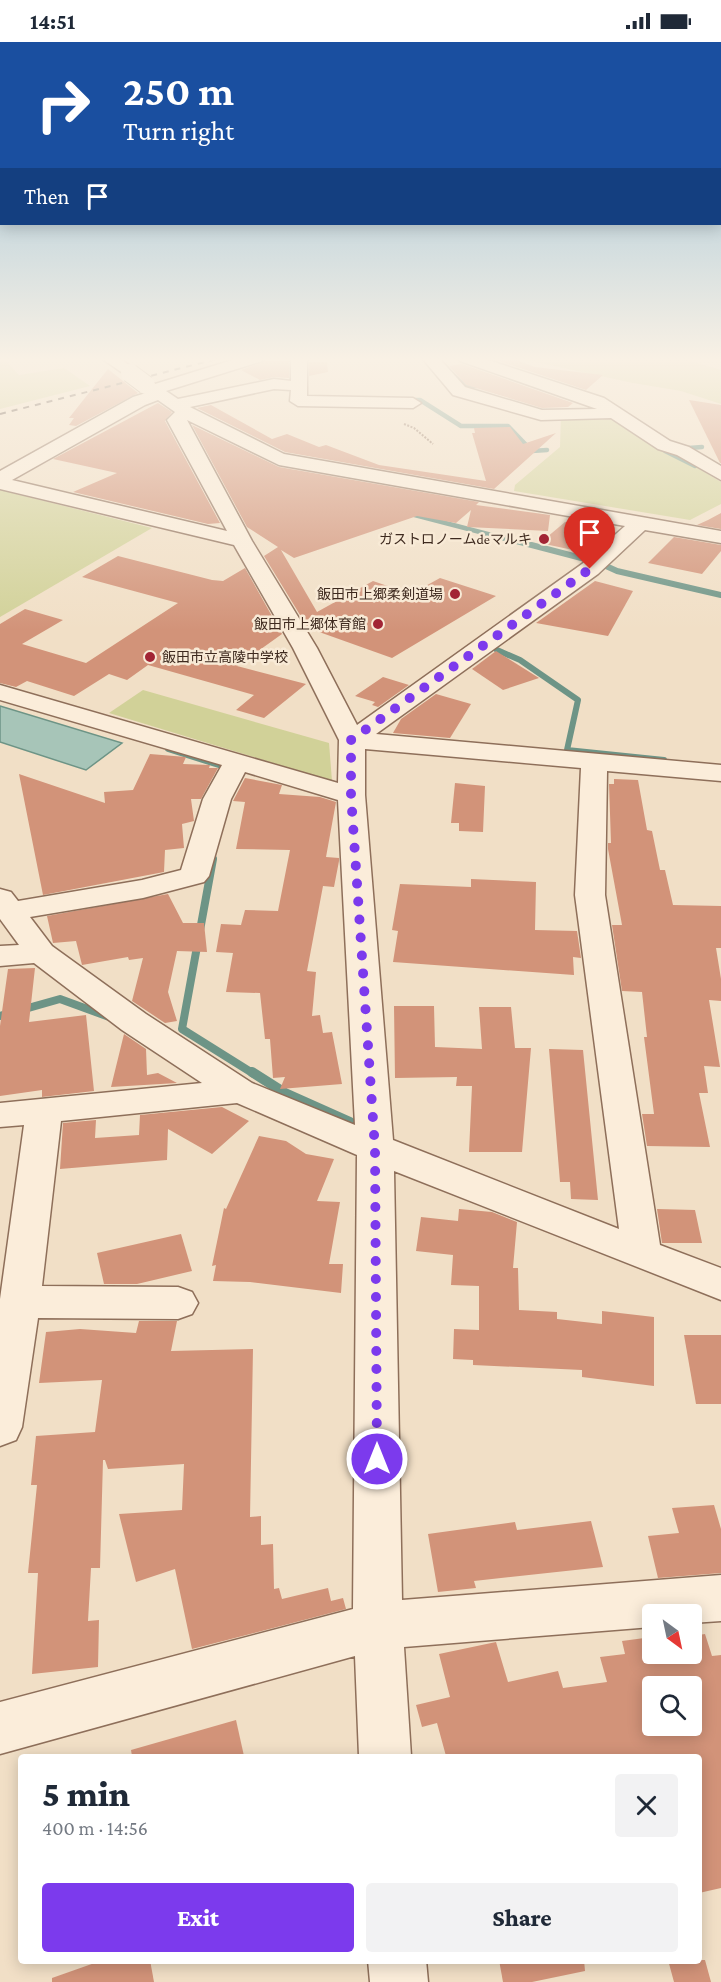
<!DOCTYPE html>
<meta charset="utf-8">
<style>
:root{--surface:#fff;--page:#f2f2f3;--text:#1f2937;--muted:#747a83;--accent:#7c3aed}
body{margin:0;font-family:"Crimson Pro","Noto Sans JP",serif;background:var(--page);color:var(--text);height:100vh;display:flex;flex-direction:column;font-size:22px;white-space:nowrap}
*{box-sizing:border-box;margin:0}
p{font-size:20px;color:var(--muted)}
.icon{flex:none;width:33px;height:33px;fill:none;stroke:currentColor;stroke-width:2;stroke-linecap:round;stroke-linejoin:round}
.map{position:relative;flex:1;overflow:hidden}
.details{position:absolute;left:18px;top:1712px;width:684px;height:210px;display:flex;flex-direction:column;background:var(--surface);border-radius:6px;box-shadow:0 3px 15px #0003}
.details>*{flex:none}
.banner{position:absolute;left:0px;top:0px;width:722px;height:183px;box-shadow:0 3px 15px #0003;background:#1a4fa0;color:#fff;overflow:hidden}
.needle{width:39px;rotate:147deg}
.buttons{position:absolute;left:642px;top:1562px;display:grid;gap:12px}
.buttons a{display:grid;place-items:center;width:60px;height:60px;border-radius:6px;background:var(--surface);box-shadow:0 3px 15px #0003;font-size:30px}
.pin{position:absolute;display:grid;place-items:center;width:51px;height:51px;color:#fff;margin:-62px -26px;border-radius:50% 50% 50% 0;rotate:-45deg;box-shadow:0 0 6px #0007}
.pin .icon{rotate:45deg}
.me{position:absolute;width:66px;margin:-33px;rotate:0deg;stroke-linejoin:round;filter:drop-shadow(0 0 4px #0008)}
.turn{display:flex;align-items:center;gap:21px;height:126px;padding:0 24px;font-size:27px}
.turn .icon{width:78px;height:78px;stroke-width:2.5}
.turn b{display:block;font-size:42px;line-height:51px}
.then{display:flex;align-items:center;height:57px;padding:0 24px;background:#0003;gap:12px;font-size:22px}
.round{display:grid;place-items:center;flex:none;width:63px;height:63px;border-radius:6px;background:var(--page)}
.headline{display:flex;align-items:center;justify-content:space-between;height:102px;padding:0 24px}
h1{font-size:36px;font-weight:800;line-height:45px}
.button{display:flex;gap:12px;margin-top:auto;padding:12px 24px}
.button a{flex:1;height:69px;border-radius:6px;background:var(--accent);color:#fff;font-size:24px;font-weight:800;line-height:69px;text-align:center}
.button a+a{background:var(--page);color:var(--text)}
.status{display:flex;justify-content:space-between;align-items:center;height:42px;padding:0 30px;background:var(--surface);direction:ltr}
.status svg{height:16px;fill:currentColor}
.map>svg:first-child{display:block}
.green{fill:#d1d198}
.water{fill:#a7c5b8;stroke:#6d9486;stroke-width:1.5}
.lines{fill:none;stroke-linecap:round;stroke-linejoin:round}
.stream-far3{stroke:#6d9486;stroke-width:4.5}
.stream-far2{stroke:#6d9486;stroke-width:6}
.stream-far1{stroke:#6d9486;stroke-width:8}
.stream{stroke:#6d9486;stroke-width:10}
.building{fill:#d29379;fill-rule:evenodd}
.minor-casing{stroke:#8e6f5a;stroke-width:3}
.path{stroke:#8e6f5a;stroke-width:2;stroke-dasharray:2 1.5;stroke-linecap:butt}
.minor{fill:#fbedda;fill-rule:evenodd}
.rail{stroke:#3e2a1f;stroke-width:2;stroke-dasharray:6 6;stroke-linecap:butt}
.minor-bridge-casing{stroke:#8e6f5a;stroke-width:20;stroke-linecap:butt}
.minor-bridge{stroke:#fbedda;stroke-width:18}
.route{stroke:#7c3aed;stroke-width:10;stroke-dasharray:0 18}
.poi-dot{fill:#a22535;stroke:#f8ead6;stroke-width:2}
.labels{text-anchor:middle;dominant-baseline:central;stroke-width:5;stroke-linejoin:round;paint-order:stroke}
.far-poi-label{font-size:14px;fill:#3e2a1f;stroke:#f8ead6;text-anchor:end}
</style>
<div class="status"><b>14:51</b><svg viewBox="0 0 49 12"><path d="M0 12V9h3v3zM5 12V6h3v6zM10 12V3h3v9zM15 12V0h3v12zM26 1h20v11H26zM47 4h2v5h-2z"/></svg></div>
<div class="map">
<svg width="721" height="1940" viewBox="0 0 721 1940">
<rect width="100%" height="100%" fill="#f1dfc6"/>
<!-- green -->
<g class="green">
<polygon points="517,316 681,316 721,328 721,362 681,349 633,341"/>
<polygon points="0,319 6,319 19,333 64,326 90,344 0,367"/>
<polygon points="561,374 615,376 721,440 721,462 690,478 514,449 515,443 560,405"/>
<polygon points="0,448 152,486 0,575"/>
<polygon points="143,648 329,701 332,739 109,671"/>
</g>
<!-- water -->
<polygon class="water" points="0,664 122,701 86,728 0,700"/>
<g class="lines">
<!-- stream-far3 -->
<g class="stream-far3">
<polyline points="452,332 464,343 477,344"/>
<polyline points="406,358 420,358 461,384 508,384 532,409 547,408"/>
<polyline points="689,406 702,405"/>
<polyline points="665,409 695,424"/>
<polyline points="407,471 503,496"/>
</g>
<!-- stream-far2 -->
<g class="stream-far2">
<polyline points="497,494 589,518"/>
<polyline points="606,524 617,529 721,553"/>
<polyline points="497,608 520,618 578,658 567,708 664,718"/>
<polyline points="168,707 225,725"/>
</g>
<!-- stream-far1 -->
<g class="stream-far1">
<polyline points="213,817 182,987 254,1032"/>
<polyline points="0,974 60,957 112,976"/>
</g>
<!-- stream -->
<polyline class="stream" points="252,1030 285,1051 350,1080"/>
</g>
<!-- building -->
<g class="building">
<polygon points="511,316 535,325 603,333 586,348 493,317"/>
<polygon points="265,319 289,319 289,336 274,335 260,338 241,328"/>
<polygon points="309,320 327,320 328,330 309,334"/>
<polygon points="462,322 573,361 568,365 542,366 466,343 449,324"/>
<polygon points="108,327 138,351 76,384 69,383 74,376 69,376"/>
<polygon points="689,358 721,363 721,421 720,421"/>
<polygon points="158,361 172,370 165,379 220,481 208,482 73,450 117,431 53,417"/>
<polygon points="211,363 272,397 287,392 319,405 326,403 379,423 486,439 472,391 475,391 474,386 510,385 523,402 556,391 494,447 285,410 197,366"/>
<polygon points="192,383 279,425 479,460 476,463 550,473 548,489 467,485 471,468 456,481 417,474 294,516 281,508 317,570 373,539 411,552 440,536 496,554 392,616 308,586 264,514 278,505 247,485"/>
<polygon points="721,471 721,487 697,483 708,478"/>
<polygon points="565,480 605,488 573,508 540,501"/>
<polygon points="674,495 721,503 721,509 702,532 648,521"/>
<polygon points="118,514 212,538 223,539 245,526 282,592 237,624 306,642 264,676 236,668 254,653 148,623 127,638 109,632 74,654 27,639 16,645 0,641 0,582 25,567 63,578 22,602 86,621 178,561 82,535"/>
<polygon points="595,539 633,549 608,594 536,581"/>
<polygon points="496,609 539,636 503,648 472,627"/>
<polygon points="383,635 409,643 378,665 372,663 375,660 355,654"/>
<polygon points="436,652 471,662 450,696 393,691 401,677"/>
<polygon points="150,712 186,715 183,722 210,723 209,726 218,726 201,757 191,757 194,779 182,782 184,806 165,808 164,830 43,853 19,732 105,761 104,750 133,748"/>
<polygon points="245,736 282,743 279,752 320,755 336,760 326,815 339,816 339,819 334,845 323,844 307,929 316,930 312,974 320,973 323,991 332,990 342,1042 280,1047 285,1035 273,1036 270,997 265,997 260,951 226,950 233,911 216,910 221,882 241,883 245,868 278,869 290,808 236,807 245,760 233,759"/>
<polygon points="614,737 638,738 647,788 652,789 660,828 665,828 673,863 721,864 721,906 716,906 721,937 721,959 709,958 720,1025 704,1024 708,1051 699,1051 710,1105 647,1104 642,1072 654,1072 644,995 647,995 642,950 622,949 612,883 622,883 608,807 608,801 611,801 609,742 614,742"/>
<polygon points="455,741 485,744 483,790 459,789 459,781 451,781"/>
<polygon points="471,837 536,840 535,888 577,889 581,916 573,915 574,933 393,920 398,889 392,888 400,842 471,845"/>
<polygon points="168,852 183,881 204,881 207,910 177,909 168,950 177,979 165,981 132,959 143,916 129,918 128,915 82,923 76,899 53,901 47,874"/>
<polygon points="35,926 29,980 86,973 94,1049 42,1055 42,1048 0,1054 0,984 8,927"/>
<polygon points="394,964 434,964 435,1005 482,1007 479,965 511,965 515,1006 531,1006 522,1110 469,1110 472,1044 456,1044 457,1035 395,1036"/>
<polygon points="124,992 146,1007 147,1033 158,1031 177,1041 111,1045"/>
<polygon points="549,1007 583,1008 598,1158 571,1157 570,1140 560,1140"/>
<polygon points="222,1065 249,1079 212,1112 168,1087 167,1118 60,1127 63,1081 96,1078 95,1096 139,1093 140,1073"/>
<polygon points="259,1094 286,1099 306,1112 334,1117 317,1159 340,1160 329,1222 343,1222 341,1251 250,1240 213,1239 216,1223 212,1224 224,1166 226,1167"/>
<polygon points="459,1167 492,1170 517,1180 513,1226 518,1226 519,1268 557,1270 557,1277 602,1282 602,1269 654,1275 654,1344 582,1335 582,1328 473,1323 473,1318 453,1317 454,1287 479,1288 479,1244 451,1243 453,1213 416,1209 421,1175 458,1179"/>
<polygon points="657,1167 695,1168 702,1201 662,1201"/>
<polygon points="181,1192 192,1229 137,1242 104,1242 97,1211"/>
<polygon points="139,1279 177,1279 171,1309 253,1307 250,1475 261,1474 261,1503 273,1502 274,1547 279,1546 282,1557 328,1546 331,1559 343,1556 346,1567 192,1607 175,1527 136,1540 119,1472 182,1468 184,1422 108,1427 105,1418 103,1418 100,1526 91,1526 88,1579 99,1578 98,1625 32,1632 38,1531 28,1531 37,1443 31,1443 36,1394 95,1390 102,1338 39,1341 46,1290 80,1287 136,1291"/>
<polygon points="684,1293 721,1293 721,1362 696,1362"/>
<polygon points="714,1463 721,1487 721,1531 658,1536 648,1494 679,1491 672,1466"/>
<polygon points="591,1479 603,1525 474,1539 476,1546 438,1550 428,1492 515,1480 517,1488"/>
<path d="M705 1592 712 1614 721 1613V1846L699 1851V1714H446L437 1681 422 1685 416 1663 450 1655 439 1612 496 1600 508 1640 558 1629 563 1646 607 1640 600 1615 625 1612 622 1599 652 1595V1611H692V1594ZM652 1644H692V1683H652Z"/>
<polygon points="236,1678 244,1714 132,1714 131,1708"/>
<polygon points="103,1918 150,1918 154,1940 52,1940 52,1936"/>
<polygon points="499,1918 584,1918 585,1929 532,1940 503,1940"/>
<polygon points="668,1918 705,1918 711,1940 674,1940"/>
</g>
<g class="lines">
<!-- minor casing -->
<g class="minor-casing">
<g id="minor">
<polygon points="101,316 120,316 138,331 130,336"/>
<path d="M239 316H264L262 319 166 349 178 357 274 337 291 339V316H307V354L413 356 421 361 413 366 298 364 290 359 291 348 274 347 190 365 284 412 721 489V501L645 488 598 532 376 692 721 723V739L607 729 605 853 660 1203 721 1226V1258L394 1129 402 1558 721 1533V1579L692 1581V1572H652V1585L404 1605 411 1714H359L355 1614 0 1712V1660L353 1567 357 1113 237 1061 61 1079 42 1244 178 1245 192 1250 198 1261 192 1272 178 1277 38 1276 22 1385 16 1398 0 1404V1257L24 1083 0 1085V1061L202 1041 122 988 34 921 0 924V904L19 903 0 877V847L11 850 18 859 142 838 181 828 203 757 222 723 0 658V643L338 741 339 698 293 606 234 503 0 447V429L133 355 146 351 138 343 140 340 146 338 155 342ZM158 358 175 370 167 378 227 489 12 438 145 363ZM187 378 279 423 625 484 582 522 357 683 317 606 252 499ZM365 707 581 726 575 853 619 1187 393 1098 365 753ZM245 730 338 758 355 1083 252 1041 146 972 52 904 30 875 143 856 204 840 209 834 231 757Z"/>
<polygon points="422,316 439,316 465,345 542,368 597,367 460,319 458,316 482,316 604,356 670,399 689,405 721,424 721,438 677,413 658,407 611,376 541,378 453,353"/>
<polygon points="368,1918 426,1918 428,1940 370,1940"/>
</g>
</g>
<!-- path -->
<polyline class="path" points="404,382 414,386 433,402"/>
<!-- minor -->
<use href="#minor" class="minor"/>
<!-- rail -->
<polyline class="rail" points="0,372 221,316"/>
<!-- minor-bridge casing -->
<g class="minor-bridge-casing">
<polyline id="minor-bridge" points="130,331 146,343"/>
</g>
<!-- minor-bridge -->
<use href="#minor-bridge" class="minor-bridge"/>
</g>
<!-- sky -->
<linearGradient id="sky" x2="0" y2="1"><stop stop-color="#8ebbd5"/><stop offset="0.54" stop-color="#f9f1e5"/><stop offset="1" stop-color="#f9f1e5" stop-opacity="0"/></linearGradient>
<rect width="721" height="588" fill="url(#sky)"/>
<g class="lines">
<!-- route -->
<polyline class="route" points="377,1417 375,1107 351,753 351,698 590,527"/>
</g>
<!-- markers -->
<g class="poi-dot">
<circle cx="544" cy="497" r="6"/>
<circle cx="455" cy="552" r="6"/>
<circle cx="378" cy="582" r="6"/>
<circle cx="150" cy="615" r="6"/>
</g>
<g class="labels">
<!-- far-poi labels -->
<g class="far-poi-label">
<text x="532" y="497">ガストロノームdeマルキ</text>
<text x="443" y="552">飯田市上郷柔剣道場</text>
<text x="366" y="582">飯田市上郷体育館</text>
<text x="162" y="615" text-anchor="start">飯田市立高陵中学校</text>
</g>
</g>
</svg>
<div class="buttons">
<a><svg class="needle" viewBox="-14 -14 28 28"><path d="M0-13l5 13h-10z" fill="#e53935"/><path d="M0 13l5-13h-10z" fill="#747a83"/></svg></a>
<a><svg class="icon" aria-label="search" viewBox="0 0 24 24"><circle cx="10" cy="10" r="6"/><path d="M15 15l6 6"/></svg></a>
</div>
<div class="pin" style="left:590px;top:527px;background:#d93025"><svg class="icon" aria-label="arrive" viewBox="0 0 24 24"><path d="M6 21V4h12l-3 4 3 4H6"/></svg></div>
<svg class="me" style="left:377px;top:1417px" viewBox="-20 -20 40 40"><circle r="17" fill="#7c3aed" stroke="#fff" stroke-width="3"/><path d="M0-11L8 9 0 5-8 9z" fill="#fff"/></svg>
<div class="banner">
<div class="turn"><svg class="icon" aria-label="right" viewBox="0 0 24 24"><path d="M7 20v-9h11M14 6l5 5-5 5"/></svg><div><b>250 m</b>Turn right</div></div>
<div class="then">Then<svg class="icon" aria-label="arrive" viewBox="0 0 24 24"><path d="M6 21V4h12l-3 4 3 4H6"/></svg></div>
</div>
<section class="details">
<div class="headline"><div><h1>5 min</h1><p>400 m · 14:56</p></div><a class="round"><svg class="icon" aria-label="close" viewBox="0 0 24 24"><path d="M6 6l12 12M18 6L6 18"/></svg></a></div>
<div class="button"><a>Exit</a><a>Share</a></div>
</section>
</div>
